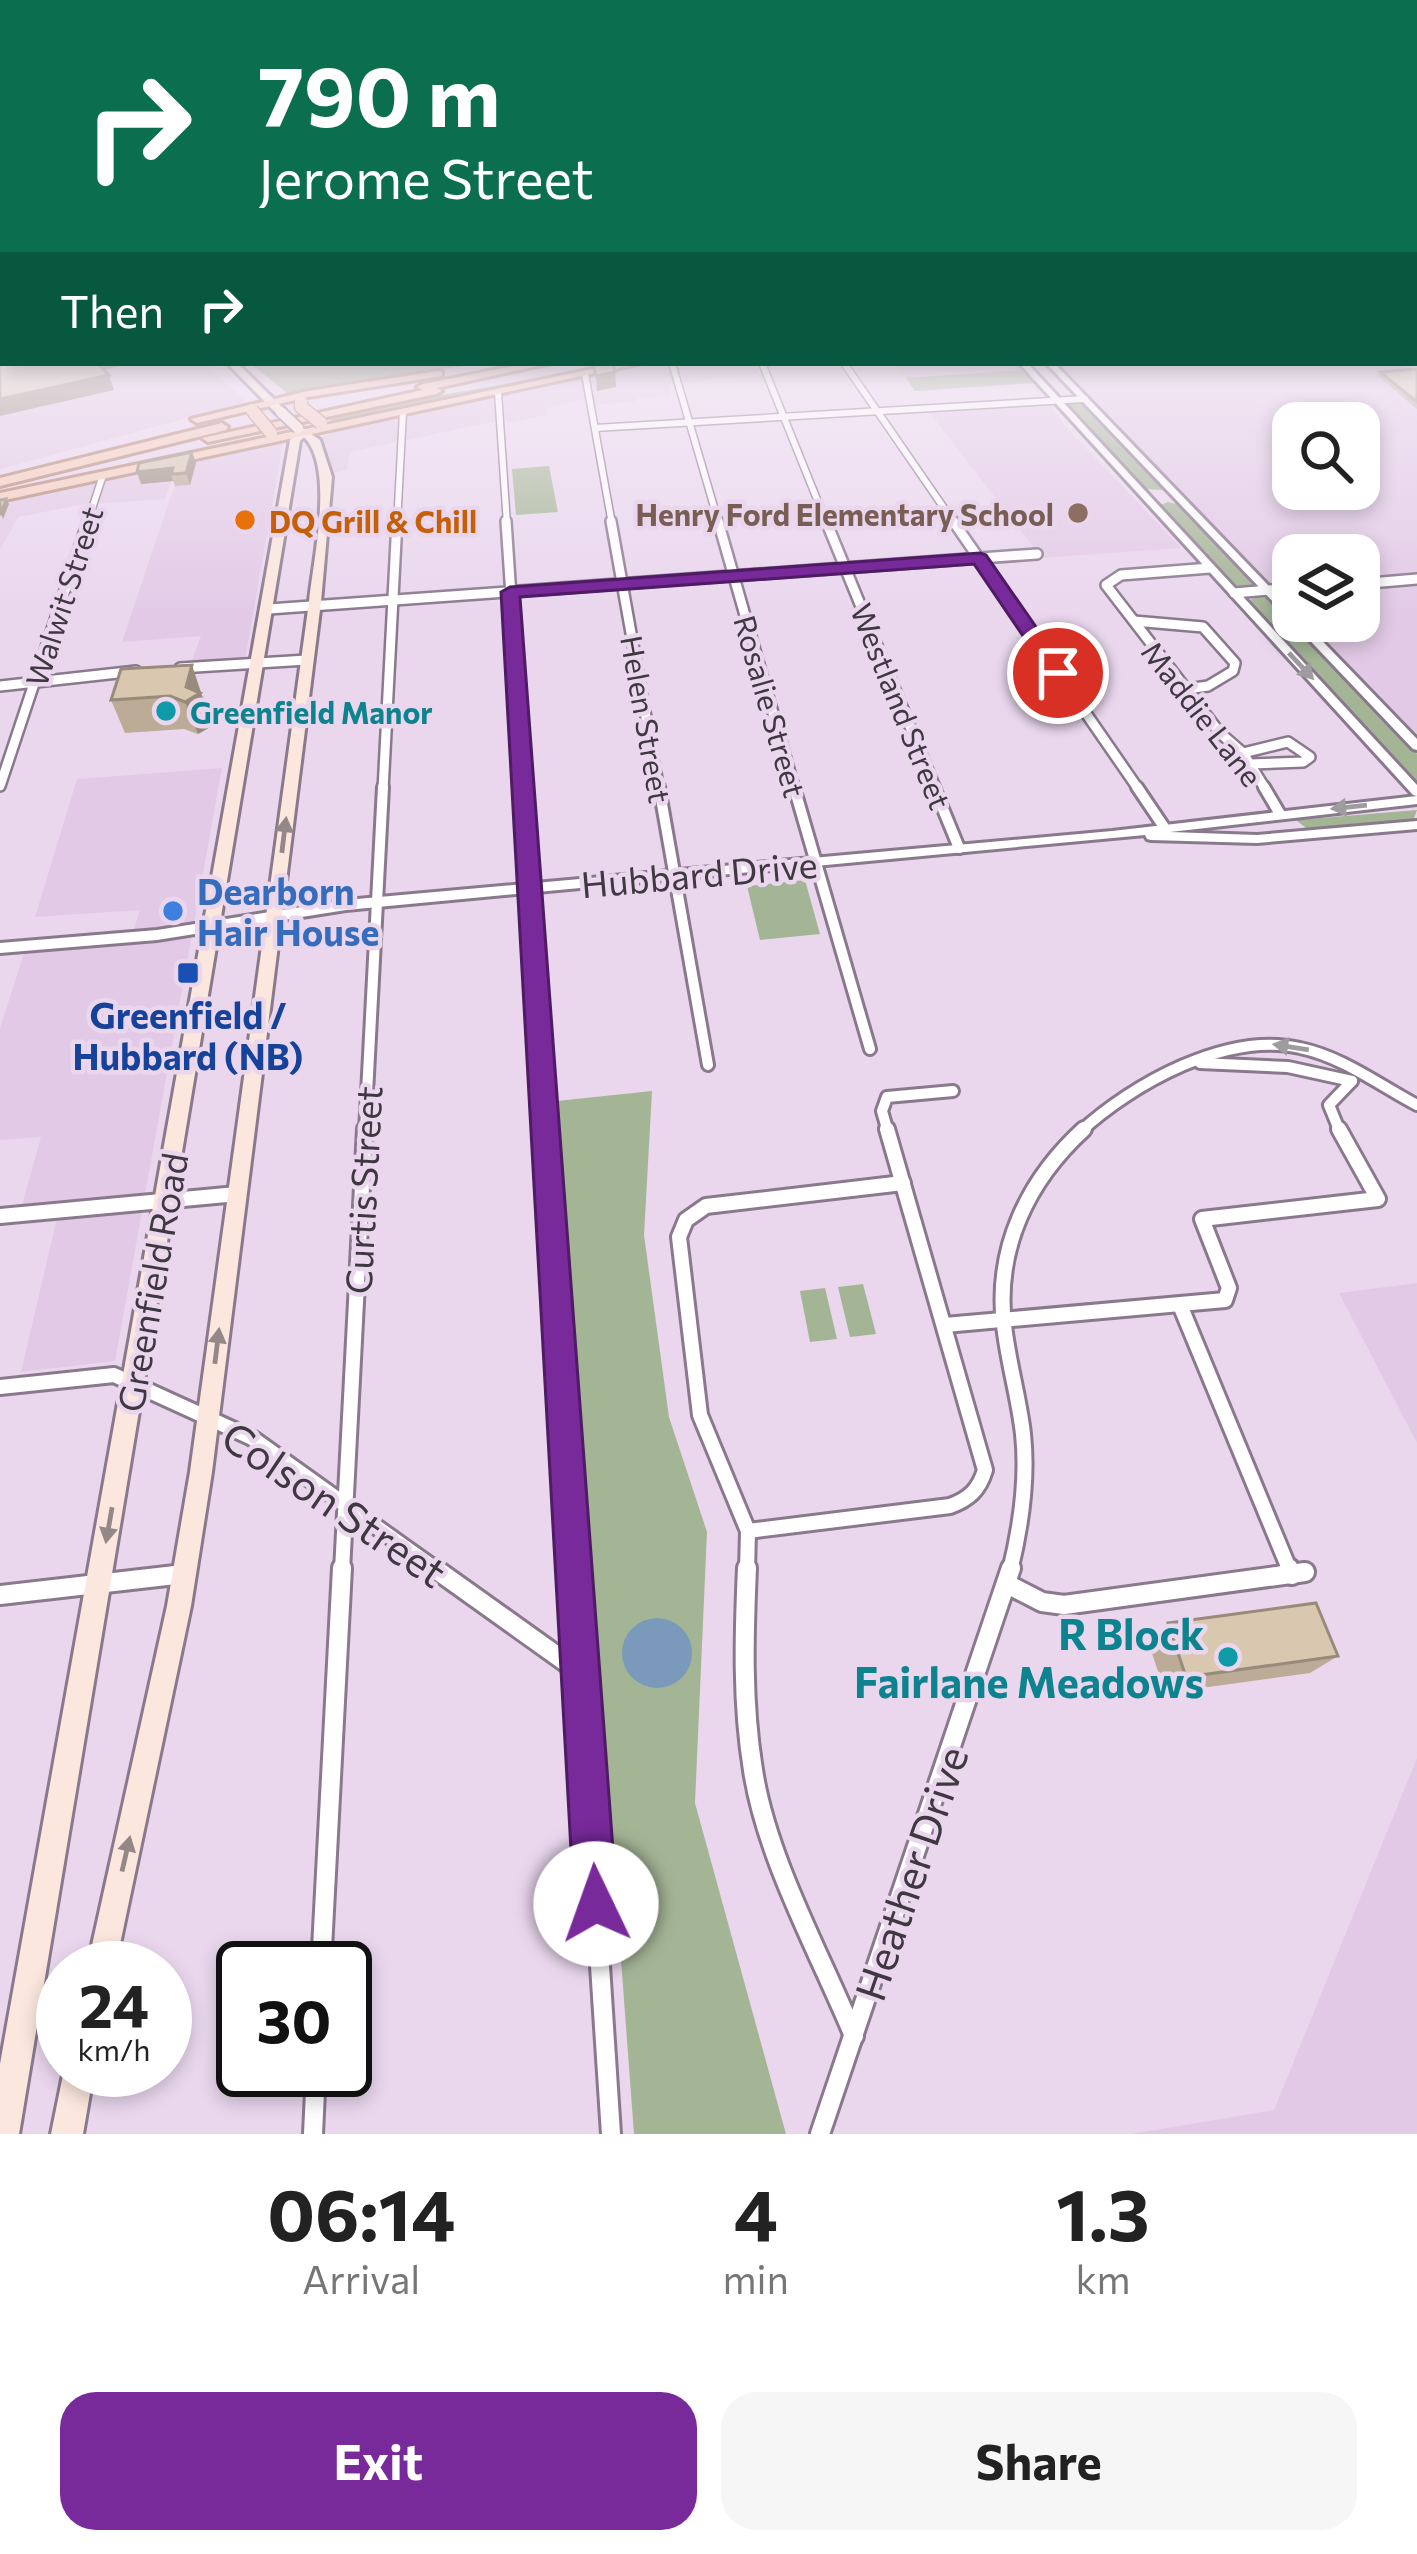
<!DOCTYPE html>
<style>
:root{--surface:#fff;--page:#f6f6f6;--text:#222;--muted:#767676;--accent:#78299a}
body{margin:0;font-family:Commissioner,sans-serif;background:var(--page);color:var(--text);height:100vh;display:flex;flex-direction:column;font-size:45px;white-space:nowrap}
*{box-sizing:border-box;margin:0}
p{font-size:39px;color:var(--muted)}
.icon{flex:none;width:66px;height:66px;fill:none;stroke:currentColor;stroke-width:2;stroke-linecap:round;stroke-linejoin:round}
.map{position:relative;height:2134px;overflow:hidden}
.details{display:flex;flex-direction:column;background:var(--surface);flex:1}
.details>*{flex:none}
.banner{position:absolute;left:0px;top:0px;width:1419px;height:366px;box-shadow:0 6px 18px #0003;background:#0b6e4f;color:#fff;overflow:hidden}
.tools{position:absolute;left:1272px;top:402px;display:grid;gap:24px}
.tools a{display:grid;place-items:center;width:108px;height:108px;border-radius:24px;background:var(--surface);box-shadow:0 6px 18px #0003;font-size:60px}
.speed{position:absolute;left:36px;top:1941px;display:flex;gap:24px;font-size:60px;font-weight:700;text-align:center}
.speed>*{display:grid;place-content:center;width:156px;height:156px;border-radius:50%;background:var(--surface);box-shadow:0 6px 18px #0003;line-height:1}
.speed small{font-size:30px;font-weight:400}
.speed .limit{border:6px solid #111;border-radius:18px;background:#fff;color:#111}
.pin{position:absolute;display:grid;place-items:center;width:102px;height:102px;color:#fff;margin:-51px;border:6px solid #fff;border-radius:50%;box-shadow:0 3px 12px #0007}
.me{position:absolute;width:132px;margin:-66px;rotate:357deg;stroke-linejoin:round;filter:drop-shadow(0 0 9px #0008)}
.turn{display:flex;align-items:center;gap:42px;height:252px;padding:0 60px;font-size:54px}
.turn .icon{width:156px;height:156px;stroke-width:2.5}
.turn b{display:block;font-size:84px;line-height:102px}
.then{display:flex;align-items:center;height:114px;padding:0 60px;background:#0003;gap:24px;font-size:45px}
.eta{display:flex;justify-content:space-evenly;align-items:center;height:204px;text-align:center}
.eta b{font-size:72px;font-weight:700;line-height:84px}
.cta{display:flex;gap:24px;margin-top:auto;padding:24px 60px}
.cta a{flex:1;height:138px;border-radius:36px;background:var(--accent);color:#fff;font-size:48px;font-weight:700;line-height:138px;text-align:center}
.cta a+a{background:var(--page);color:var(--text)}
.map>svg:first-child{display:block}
.built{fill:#e2cae6;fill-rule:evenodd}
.green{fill:#a4b596}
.water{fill:#7b9abb}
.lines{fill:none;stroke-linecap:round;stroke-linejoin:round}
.minor-far4-casing{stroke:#8a798d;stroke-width:9}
.minor-far3-casing{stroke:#8a798d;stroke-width:14}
.minor-far2-casing{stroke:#8a798d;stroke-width:16}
.minor-far1-casing{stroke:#8a798d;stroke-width:20}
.minor-casing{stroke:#8a798d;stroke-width:24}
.tertiary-casing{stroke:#8a798d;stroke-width:6}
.secondary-casing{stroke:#8a798d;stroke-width:6}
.primary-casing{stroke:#b38572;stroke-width:6}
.minor-far4{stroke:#fff;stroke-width:6}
.minor-far3{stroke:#fff;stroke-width:9}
.minor-far2{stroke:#fff;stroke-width:10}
.minor-far1{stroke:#fff;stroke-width:14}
.minor{stroke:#fff;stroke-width:18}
.tertiary{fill:#fff;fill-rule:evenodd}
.secondary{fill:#fbe7dd;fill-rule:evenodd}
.primary{fill:#f7cebb;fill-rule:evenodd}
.secondary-bridge-casing{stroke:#8a798d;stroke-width:14;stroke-linecap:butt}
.primary-bridge-casing{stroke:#b38572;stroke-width:15;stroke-linecap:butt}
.secondary-bridge{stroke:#fbe7dd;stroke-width:10}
.primary-bridge{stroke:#f7cebb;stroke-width:12}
.wall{fill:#bbab97}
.shaded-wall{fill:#988b7b}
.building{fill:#d9c7b0;stroke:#988b7b;stroke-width:3}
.oneway{fill:#9f9ca0}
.oneway2{fill:#948787}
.route{fill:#78299a;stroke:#4e1b64;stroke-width:3}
.education-dot{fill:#8d6e63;stroke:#ead7ee;stroke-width:4.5}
.food-dot{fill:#e8710a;stroke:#ead7ee;stroke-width:4.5}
.culture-dot{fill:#0f9aa8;stroke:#ead7ee;stroke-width:4.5}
.shop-dot{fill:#3f7fe0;stroke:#ead7ee;stroke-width:4.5}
.transit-dot{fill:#1a4fb4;stroke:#ead7ee;stroke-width:4.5}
.labels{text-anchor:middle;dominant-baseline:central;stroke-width:9;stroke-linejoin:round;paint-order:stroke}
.far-education-label{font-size:30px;font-weight:bold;fill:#785e54;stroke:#ead7ee;text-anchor:end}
.far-food-label{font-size:30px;font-weight:bold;fill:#c56008;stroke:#ead7ee;text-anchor:start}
.far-street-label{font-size:30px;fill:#3f3841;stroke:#ead7ee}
.far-culture-label{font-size:30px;font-weight:bold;fill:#0d838f;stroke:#ead7ee;text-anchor:start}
.street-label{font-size:36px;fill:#3f3841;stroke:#ead7ee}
.shop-label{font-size:36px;font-weight:bold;fill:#366cbe;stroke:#ead7ee;text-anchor:start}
.transit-label{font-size:36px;font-weight:bold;fill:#164399;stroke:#ead7ee}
.near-street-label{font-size:42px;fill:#3f3841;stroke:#ead7ee}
.near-culture-label{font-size:42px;font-weight:bold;fill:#0d838f;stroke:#ead7ee;text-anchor:end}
</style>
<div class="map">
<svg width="1417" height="2134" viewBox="0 0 1417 2134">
<rect width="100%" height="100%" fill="#ead7ee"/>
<!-- built -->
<g class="built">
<path d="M1417 316V737L1305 621H1359V555H1293V609L1056 363H1416ZM1293 423H1359V489H1293Z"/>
<polygon points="42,363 205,363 246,402 0,469 0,374"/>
<polygon points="652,363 754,363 758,374 669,384 671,396 636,398 636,402 586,405 584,400 546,408 547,415 507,423 506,419 350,452 347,470 333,473 320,437 369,422"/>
<polygon points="895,363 1018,363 1025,370 906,378"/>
<polygon points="1051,405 1065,426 1181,548 1042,558 929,412"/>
<polygon points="283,442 245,660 191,663 201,636 122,642 182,463"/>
<polygon points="178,463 165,499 79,505 18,517 0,550 0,500"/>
<polygon points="222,768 115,1361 21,1372 61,1201 22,1205 41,1137 0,1140 0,1028 29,938 134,929 140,910 35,917 77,779"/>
<polygon points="1417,1283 1417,1443 1339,1293"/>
<polygon points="1417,1758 1417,2134 1131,2134 1274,2110"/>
</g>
<!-- green -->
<g class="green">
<polygon points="250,363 482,363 287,393"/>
<polygon points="614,365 341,422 315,417"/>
<polygon points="1025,370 1033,383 915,391 906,378"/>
<polygon points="1083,403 1162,487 1163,490 1142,489 1064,404"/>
<polygon points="549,466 558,512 516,515 512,469"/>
<polygon points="1168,502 1180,505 1255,585 1233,587 1158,506"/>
<polygon points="1258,597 1269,598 1417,754 1417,786 1246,601"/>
<polygon points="1417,810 1413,821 1310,831 1296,820"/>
<polygon points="805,880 820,934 760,940 747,886"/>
<polygon points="652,1091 644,1235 669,1417 707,1532 695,1803 786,2134 634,2134 557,1101"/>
<polygon points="863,1284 876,1334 850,1337 838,1287"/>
<polygon points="825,1288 837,1339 810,1342 800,1291"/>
</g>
<!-- water -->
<circle class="water" cx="657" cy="1653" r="35"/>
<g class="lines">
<!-- minor-far4 casing -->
<g class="minor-far4-casing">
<g id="minor-far4">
<polyline points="672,363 719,524"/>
<polyline points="762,363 827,524"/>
<polyline points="844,363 955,524"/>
<polyline points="585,374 612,524"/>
<polyline points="498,392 507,524"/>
<polyline points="595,428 1085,399"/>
<polyline points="87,524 103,475"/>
<polyline points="397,524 403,412"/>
</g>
</g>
<!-- minor-far3 casing -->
<g class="minor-far3-casing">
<g id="minor-far3">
<polyline points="506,521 524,790"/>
<polyline points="611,521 659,790"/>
<polyline points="718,521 795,790"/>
<polyline points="826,521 936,790"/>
<polyline points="953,521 1139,790"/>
<polyline points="1210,568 1121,575 1106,585 1220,733 1243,753 1266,790"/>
<polyline points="1359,584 1417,579"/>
<polyline points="1234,593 1293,588"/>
<polyline points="269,609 1037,554"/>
<polyline points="1134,621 1203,627 1235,663 1233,671 1208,686 1187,689"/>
<polyline points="180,668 307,660"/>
<polyline points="0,686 136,671"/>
<polyline points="1243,753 1288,742 1310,757 1303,762 1250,764"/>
<polyline points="0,786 88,521"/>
<polyline points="383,790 397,521"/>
</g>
</g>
<!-- minor-far2 casing -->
<g class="minor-far2-casing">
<g id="minor-far2">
<polyline points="524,787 546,1132"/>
<polyline points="659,787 708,1065"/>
<polyline points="794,787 870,1049"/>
<polyline points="934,787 959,848"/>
<polyline points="1137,787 1164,827"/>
<polyline points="1264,787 1280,814"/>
<polyline points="1200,1063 1288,1067 1352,1081"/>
<polyline points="365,1132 383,787"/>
<polyline points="888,1132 882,1111 887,1097 953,1091"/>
<path d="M1080 1132C1132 1084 1227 1031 1300 1048 1343 1057 1379 1085 1417 1105"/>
<polyline points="1340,1132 1329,1105 1352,1081"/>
</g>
</g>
<!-- minor-far1 casing -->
<g class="minor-far1-casing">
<g id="minor-far1">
<polyline points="546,1129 574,1571"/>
<polyline points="0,1216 237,1194"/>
<polyline points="1180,1305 1290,1571"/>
<polyline points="945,1325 1225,1300 1229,1288 1202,1219 1378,1199 1339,1129"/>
<polyline points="0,1387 114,1375 252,1438 438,1571"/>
<path d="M748 1531 950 1506C969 1499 979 1490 985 1470L887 1129"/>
<polyline points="342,1571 365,1129"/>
<polyline points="747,1571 748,1531 700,1415 679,1237 686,1220 706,1206 903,1183"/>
<path d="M1010 1571C1021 1526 1028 1480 1023 1434 1019 1398 1008 1362 1004 1325 995 1248 1028 1180 1084 1129"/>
</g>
</g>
<!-- minor casing -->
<g class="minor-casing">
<g id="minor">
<polyline points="434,1568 581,1673"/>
<polyline points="574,1568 611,2134"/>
<path d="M747 1568C744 1636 742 1703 753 1770 766 1857 820 1954 854 2036"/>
<polyline points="1289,1568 1292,1575"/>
<polyline points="1007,1584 1042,1602 1064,1605 1305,1572"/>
<polyline points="0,1595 184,1574"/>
<polyline points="321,1968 342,1568"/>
<polyline points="313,2134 316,2070"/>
<polyline points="820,2134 1011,1568"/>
</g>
</g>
<!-- tertiary casing -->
<g class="tertiary-casing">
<g id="tertiary">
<polygon points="1019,363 1027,363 1417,785 1417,796 1413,795"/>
<polygon points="1046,363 1054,363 1293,611 1293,621 1303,621 1417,739 1417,750 1413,749"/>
<polygon points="1417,796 1417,804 1170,832 1257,835 1417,821 1417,829 1257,843 1151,840 1147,839 1145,835 346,910 157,940 0,953 0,943 157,930 346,900 1112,831"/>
</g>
</g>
<!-- secondary casing -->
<g class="secondary-casing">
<g id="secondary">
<polygon points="227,363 237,363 285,410 285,414 277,414"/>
<path d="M298 425 320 440 332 477 321 602 212 1472 191 1606 115 1968H87L167 1606 190 1472 309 602C313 560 335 468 304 437L300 441 19 2134H0V2064L290 440 298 432 293 428Z"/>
<polygon points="64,2070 94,2070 83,2134 51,2134"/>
</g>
</g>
<!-- primary casing -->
<g class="primary-casing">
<g id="primary">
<polygon points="529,363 551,363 437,388 442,391 436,394 208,442 202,438 423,390 417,387 423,384"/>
<polygon points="621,363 642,363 0,501 0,493"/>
<polygon points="438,371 442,372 442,376 308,397 197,423 191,419 308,391"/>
<polygon points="222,423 228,427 226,430 0,486 0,478"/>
</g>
</g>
<!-- minor-far4 -->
<use href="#minor-far4" class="minor-far4"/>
<!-- minor-far3 -->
<use href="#minor-far3" class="minor-far3"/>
<!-- minor-far2 -->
<use href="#minor-far2" class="minor-far2"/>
<!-- minor-far1 -->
<use href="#minor-far1" class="minor-far1"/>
<!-- minor -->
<use href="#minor" class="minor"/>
<!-- tertiary -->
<use href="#tertiary" class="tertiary"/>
<!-- secondary -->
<use href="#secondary" class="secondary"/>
<!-- primary -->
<use href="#primary" class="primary"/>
<!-- secondary-bridge casing -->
<g class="secondary-bridge-casing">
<polyline id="secondary-bridge" points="281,412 298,428"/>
</g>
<!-- primary-bridge casing -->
<g class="primary-bridge-casing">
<g id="primary-bridge">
<polyline points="301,401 301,407 321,423"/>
<polyline points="252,410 271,433"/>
</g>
</g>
<!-- secondary-bridge -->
<use href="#secondary-bridge" class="secondary-bridge"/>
<!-- primary-bridge -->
<use href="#primary-bridge" class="primary-bridge"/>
</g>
<!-- wall -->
<g class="wall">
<polygon points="1417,369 1417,409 1378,376 1380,372"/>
<polygon points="196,463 190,485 175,486 173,481 141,484"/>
<polygon points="121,669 204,697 203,701 212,726 198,734 184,729 125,733 111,700"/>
<polygon points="1168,1623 1338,1656 1310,1673 1165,1693 1148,1641"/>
</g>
<!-- shaded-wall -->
<g class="shaded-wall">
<polygon points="93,363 134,363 97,371"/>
<polygon points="615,372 616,387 597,391 596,376"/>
<polygon points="109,375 114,390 0,416 0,399"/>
<polygon points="192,452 196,463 190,485 186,473"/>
<polygon points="173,468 171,474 173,481 141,484 137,472"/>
<polygon points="6,499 9,504 3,519 1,514"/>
<polygon points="192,665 212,726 198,734 185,702 186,687"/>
</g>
<!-- building -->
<g class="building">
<polygon points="8,363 97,363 109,375 0,399 0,365"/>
<polygon points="613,363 615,372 596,376 593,364"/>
<polygon points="1417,369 1417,402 1380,372"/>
<polygon points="192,452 186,473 171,474 173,468 137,472 139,463"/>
<polygon points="6,499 1,514 0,514 0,500"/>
<polygon points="192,665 186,687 200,693 185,702 170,696 111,700 121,669"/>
<polygon points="1316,1603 1338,1656 1186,1677 1168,1623"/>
</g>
<!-- one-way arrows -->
<defs><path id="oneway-solid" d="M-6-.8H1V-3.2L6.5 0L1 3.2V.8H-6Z" transform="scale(3)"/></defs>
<g class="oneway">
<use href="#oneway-solid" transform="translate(1301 666) rotate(47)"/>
<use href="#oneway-solid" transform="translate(1349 807) rotate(174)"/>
<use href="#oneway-solid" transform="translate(1291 1047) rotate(-171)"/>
</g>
<g class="oneway2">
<use href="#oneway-solid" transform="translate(284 835) rotate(-83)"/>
<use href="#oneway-solid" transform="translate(217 1346) rotate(-83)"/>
<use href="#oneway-solid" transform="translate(109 1525) rotate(100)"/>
<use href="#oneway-solid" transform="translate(126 1854) rotate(-77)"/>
</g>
<!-- sky -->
<linearGradient id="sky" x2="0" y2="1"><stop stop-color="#7caad6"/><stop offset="0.51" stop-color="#f6edf7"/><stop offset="1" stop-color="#f6edf7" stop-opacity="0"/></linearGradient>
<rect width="1417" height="615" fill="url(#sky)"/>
<!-- route -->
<polygon class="route" points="980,553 986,555 1068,673 1065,677 1051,677 974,564 520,597 617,1904 611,1919 596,1925 581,1919 574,1904 501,592 510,587"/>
<!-- markers -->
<circle class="education-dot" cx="1078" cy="513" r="12"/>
<circle class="food-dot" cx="245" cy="520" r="12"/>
<g class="culture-dot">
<circle cx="166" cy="711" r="12"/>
<circle cx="1228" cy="1657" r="12"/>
</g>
<circle class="shop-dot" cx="173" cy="911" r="12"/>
<rect class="transit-dot" x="176" y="961" width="24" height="24" rx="6"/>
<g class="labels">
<!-- far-education labels -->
<g class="far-education-label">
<text x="1054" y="513">Henry Ford Elementary School</text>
</g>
<!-- far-food labels -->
<g class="far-food-label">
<text x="269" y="520">DQ Grill &amp; Chill</text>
</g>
<!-- far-street labels -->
<g class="far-street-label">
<text transform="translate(63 596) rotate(-72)">Walwit Street</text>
<text transform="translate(771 706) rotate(74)">Rosalie Street</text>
<text transform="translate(902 706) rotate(68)">Westland Street</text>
<text transform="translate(1203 713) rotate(52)">Maddie Lane</text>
<text transform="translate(647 719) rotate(80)">Helen Street</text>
</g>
<!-- far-culture labels -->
<g class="far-culture-label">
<text x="190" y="711">Greenfield Manor</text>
</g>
<!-- street labels -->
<g class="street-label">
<text transform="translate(699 873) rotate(-5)">Hubbard Drive</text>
<text transform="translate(362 1190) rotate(-87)">Curtis Street</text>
<text transform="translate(151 1282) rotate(-80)">Greenfield Road</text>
</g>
<!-- shop labels -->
<g class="shop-label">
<text x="197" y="890">Dearborn<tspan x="197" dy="41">Hair House</tspan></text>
</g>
<!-- transit labels -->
<g class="transit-label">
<text x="188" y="1014">Greenfield /<tspan x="188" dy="41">Hubbard (NB)</tspan></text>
</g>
<!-- near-street labels -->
<g class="near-street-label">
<text transform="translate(335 1503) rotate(34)">Colson Street</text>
<text transform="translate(910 1873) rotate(-71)">Heather Drive</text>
</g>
<!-- near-culture labels -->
<g class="near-culture-label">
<text x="1204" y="1633">R Block<tspan x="1204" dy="48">Fairlane Meadows</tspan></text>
</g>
</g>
</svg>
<div class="tools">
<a><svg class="icon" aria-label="search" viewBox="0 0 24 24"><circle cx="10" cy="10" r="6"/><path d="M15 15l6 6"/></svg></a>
<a><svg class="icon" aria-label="layers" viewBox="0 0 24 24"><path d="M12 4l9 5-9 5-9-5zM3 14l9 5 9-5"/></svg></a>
</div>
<div class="speed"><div>24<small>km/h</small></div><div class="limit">30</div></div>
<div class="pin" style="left:1058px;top:673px;background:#d93025"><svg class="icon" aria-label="arrive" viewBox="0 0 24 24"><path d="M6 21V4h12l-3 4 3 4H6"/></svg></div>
<svg class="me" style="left:596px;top:1904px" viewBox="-20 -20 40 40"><circle r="19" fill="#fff"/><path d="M0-13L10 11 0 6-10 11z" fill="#78299a"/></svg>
<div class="banner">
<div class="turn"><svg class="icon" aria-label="right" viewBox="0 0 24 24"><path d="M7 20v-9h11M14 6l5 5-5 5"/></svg><div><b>790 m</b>Jerome Street</div></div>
<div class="then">Then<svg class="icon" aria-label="right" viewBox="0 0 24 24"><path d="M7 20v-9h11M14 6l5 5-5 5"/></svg></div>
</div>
</div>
<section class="details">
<div class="eta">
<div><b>06:14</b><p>Arrival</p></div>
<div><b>4</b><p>min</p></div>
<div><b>1.3</b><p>km</p></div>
</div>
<div class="cta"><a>Exit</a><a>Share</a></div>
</section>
